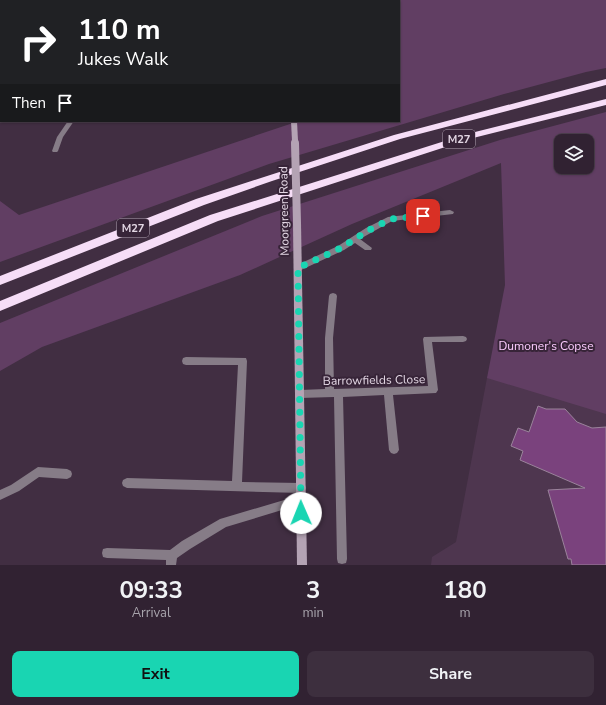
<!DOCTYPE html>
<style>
:root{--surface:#312232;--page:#3d2f3e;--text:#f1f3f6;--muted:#a8a4ac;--line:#4c3f4d;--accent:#19d5b2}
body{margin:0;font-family:"Nunito Sans",sans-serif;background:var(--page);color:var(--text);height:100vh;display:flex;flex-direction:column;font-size:15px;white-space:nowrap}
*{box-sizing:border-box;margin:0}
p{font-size:13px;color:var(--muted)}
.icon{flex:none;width:22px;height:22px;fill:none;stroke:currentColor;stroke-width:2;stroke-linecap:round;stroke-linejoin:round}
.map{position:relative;height:565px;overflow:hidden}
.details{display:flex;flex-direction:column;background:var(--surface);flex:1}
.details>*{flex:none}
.banner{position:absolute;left:0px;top:0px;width:400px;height:122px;box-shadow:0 1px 3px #0004,0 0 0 1px var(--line);background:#202124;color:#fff;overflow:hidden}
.controls{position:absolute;left:554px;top:134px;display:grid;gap:8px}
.controls a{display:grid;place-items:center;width:40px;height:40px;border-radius:8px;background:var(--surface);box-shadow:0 1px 3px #0004,0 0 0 1px var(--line);font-size:20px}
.pin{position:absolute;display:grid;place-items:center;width:34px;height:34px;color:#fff;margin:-17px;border-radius:8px;box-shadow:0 2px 6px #0006}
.me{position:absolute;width:44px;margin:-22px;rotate:359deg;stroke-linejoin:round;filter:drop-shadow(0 0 3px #0008)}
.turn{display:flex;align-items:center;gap:14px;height:84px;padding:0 12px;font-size:18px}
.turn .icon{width:52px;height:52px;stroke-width:2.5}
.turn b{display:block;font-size:28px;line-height:34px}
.then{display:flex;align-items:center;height:38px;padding:0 12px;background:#0003;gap:8px;font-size:15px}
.eta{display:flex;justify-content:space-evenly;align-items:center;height:68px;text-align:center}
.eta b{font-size:24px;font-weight:700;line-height:28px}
.cta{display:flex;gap:8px;margin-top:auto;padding:8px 12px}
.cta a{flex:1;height:46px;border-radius:8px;background:var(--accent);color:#111;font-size:16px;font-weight:700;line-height:46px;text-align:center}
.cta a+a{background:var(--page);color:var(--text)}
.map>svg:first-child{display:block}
.built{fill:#4e364f}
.green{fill:#613e63;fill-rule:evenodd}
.building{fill:#7a427d;stroke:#9a839b}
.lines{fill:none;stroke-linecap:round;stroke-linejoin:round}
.lane{fill:#867c87;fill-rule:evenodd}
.street{fill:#867c87;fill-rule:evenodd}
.secondary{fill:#b4a3b4;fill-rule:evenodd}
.highway{fill:#f6ddf7;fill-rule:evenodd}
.secondary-bridge-far1{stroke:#b4a3b4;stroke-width:6}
.secondary-bridge{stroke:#b4a3b4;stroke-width:8}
.route{stroke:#19d5b2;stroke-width:7;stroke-dasharray:0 12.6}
.labels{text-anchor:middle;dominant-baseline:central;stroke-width:4;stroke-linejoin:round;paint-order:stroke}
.shield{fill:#372438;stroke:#afa1b0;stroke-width:1}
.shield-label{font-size:11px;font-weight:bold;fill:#e3d7e4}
.street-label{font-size:12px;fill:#e3d7e4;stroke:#372438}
.park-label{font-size:12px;fill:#fbcbfe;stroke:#372438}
</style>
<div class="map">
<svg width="606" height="565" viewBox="0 0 606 565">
<rect width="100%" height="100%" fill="#412e42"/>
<!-- built -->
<polygon class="built" points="606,165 606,565 431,565 432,557 456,542 487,378 525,287 587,167"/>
<!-- green -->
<g class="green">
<polygon points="302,0 606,0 606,68 586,72 504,94 269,164 0,262 0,201 19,215 299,121 399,121 399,1"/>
<path d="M606 112V414L487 378 505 285 501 163 352 224 240 275 42 347 0 371V323L262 216 500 140ZM561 141H587V167H561Z"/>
</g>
<!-- building -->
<polygon class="building" points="538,406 546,409 565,409 577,422 592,428 606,427 606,565 572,565 571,559 568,559 548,490 585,488 520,460 523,451 511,446 518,428 529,432"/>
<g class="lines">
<!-- lane -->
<g class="lane">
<polygon points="100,0 105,0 100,1"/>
<polygon points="68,121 74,121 63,137 58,151 57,152 53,152 52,151 57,137"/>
</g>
<!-- street -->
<g class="street">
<polygon points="241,0 249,0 250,1 242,1"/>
<polygon points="450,210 454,212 453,214 392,221 360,239 372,248 371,250 365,250 355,243 344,250 301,270 295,270 294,268 295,266 338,246 366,228 388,217"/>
<polygon points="333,293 336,294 337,296 333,338 334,389 428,386 423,339 424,337 463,336 466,337 467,339 466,341 463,342 432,342 438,390 436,393 393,395 399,450 397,453 394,454 391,453 389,450 384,395 343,397 347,559 346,563 342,564 338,563 337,559 334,397 300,398 297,397 295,394 297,391 300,390 325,389 325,338 329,296 330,294"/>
<polygon points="186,357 246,358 247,361 242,482 301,483 305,485 306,488 305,491 301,493 127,488 123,486 122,483 123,480 127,478 232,481 238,365 186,365 183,364 182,361 183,358"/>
<polygon points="38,467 67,469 71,471 72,474 71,477 67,479 39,477 19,491 0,500 0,490 11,485"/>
<polygon points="301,495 305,497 306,500 305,503 226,527 190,549 177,558 176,565 166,565 166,560 107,558 103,557 102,553 103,549 107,548 170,550 182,541 220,519"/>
</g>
<!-- secondary -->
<g class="secondary">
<polygon points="291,0 297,0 290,1"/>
<polygon points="291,121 297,121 298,141 295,143 292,141"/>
<polygon points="297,220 301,223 307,565 297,565 293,223"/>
</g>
<!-- highway -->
<g class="highway">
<polygon points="606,79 606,85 400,139 272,181 204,205 0,285 0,276 196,199 264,177 394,135"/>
<polygon points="606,99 606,105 473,138 218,221 0,311 0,301 210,215 467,134"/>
</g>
<!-- secondary-bridge-far1 -->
<polyline class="secondary-bridge-far1" points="295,141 295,144"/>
<!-- secondary-bridge -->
<polyline class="secondary-bridge" points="295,143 297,223"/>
</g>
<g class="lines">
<!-- route -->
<polyline class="route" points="301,513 298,268 341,248 369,230 391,219 423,216"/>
</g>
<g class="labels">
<!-- shield labels -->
<g class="shield">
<rect x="443" y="130" width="32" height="18" rx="3"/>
<rect x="117" y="219" width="32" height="18" rx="3"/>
</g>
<g class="shield-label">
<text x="459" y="139">M27</text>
<text x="133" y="228">M27</text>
</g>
<!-- street labels -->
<g class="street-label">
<text transform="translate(284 211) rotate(-91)">Moorgreen Road</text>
<text transform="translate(374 380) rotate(-1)">Barrowfields Close</text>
</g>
<!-- park labels -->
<g class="park-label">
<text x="546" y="346">Dumoner's Copse</text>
</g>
</g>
</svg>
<div class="controls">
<a><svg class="icon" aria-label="layers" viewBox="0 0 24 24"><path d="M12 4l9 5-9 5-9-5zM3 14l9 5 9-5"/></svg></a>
</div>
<div class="pin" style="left:423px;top:216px;background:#d93025"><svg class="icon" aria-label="arrive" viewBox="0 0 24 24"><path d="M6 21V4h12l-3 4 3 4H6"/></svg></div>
<svg class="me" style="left:301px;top:513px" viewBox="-20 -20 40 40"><circle r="19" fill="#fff"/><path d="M0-13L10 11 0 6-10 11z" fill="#19d5b2"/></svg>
<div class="banner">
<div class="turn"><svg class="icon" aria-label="right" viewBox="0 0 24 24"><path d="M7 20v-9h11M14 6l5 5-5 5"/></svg><div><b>110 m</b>Jukes Walk</div></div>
<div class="then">Then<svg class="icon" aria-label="arrive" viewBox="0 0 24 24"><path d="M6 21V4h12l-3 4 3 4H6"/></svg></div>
</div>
</div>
<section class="details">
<div class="eta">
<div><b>09:33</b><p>Arrival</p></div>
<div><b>3</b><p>min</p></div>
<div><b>180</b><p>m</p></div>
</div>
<div class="cta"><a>Exit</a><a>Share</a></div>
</section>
